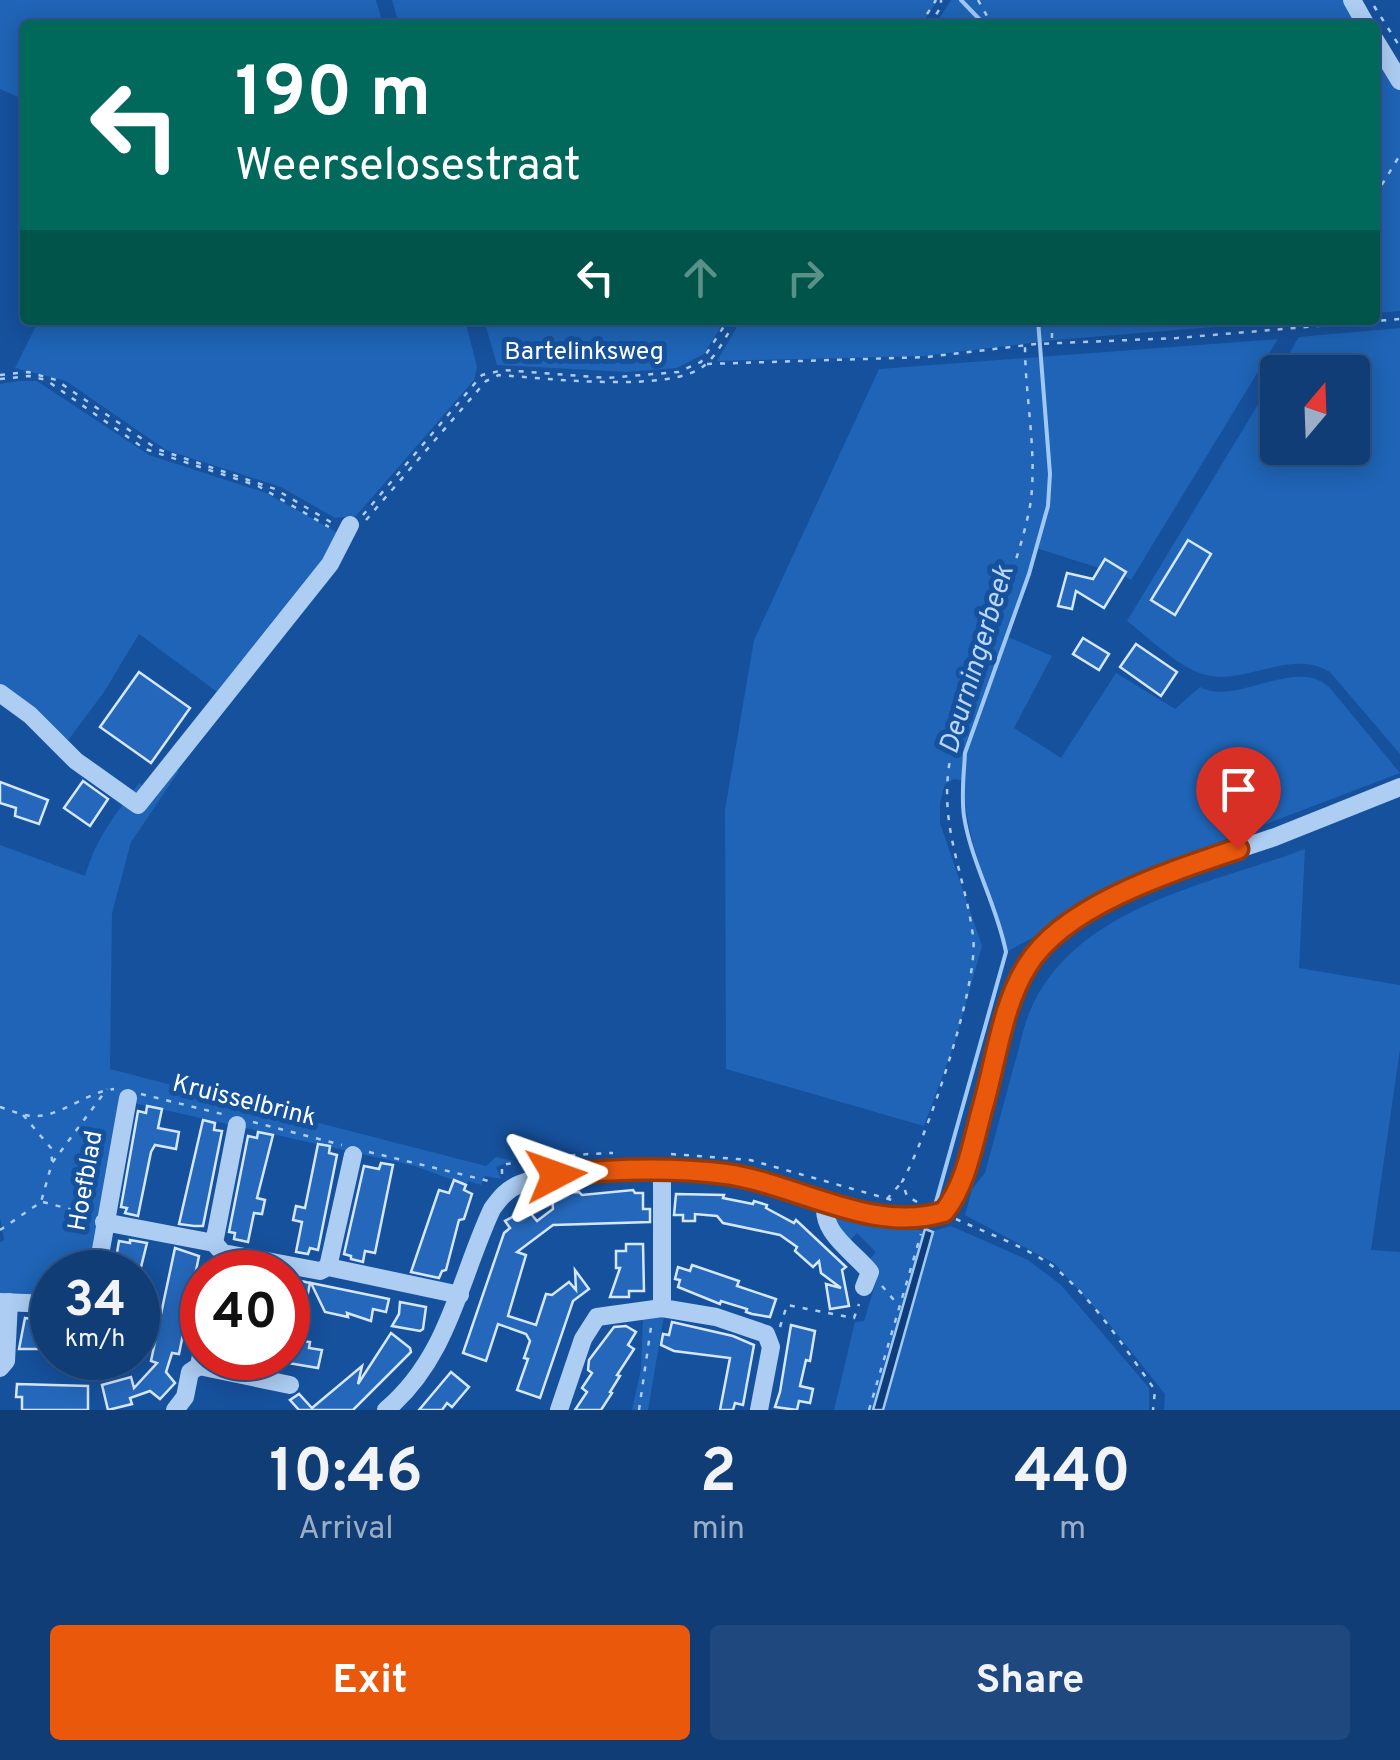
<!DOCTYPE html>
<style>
:root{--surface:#103d76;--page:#1e487e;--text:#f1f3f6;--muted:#9caec5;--line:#305688;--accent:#ea580c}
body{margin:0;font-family:Overpass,sans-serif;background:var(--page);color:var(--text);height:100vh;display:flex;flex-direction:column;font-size:38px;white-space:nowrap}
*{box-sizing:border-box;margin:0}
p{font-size:32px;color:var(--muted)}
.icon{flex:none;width:55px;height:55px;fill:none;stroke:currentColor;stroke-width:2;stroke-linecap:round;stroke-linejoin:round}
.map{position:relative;height:1410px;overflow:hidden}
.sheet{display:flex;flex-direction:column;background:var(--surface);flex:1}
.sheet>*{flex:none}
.hud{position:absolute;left:20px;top:20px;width:1360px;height:305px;border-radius:10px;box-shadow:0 5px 25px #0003,0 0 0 2px var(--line);background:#00695c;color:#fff;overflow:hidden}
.needle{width:65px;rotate:19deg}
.fabs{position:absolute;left:1260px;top:355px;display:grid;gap:20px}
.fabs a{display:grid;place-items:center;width:110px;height:110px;border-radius:10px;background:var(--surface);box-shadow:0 5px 25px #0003,0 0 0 2px var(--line);font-size:50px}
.speed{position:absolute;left:30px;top:1250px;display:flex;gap:20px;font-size:50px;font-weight:700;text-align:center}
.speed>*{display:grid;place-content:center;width:130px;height:130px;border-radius:50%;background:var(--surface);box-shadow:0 5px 25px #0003,0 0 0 2px var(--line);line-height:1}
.speed small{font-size:25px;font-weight:400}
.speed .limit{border:15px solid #d22;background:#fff;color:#111}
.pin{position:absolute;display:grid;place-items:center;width:85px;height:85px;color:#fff;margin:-102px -42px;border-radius:50% 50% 50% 0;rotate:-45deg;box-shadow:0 0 10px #0007}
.pin .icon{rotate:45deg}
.me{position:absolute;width:110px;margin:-55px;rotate:86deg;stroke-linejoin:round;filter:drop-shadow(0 0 8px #0008)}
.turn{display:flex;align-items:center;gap:35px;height:210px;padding:0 50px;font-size:45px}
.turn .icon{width:130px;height:130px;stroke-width:2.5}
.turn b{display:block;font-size:70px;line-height:85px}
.lanes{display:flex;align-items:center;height:95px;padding:0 50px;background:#0003;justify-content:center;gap:50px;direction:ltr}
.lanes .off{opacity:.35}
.eta{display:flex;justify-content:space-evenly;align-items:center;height:170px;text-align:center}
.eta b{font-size:60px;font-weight:700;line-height:70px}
.action{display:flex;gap:20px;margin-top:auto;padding:20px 50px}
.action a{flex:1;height:115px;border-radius:10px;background:var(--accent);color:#fff;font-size:40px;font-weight:700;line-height:115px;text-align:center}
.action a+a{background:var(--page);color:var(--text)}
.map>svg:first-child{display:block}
.green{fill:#1f64b6;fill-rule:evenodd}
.water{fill:#0e3d79;stroke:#a0c8f5;stroke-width:2.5}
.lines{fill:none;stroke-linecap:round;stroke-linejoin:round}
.stream{stroke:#a0c8f5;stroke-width:4}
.building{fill:#2568bb;stroke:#d5e7fd;stroke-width:2.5}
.path{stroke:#adcdf3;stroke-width:2.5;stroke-dasharray:5 8;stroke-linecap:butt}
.minor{stroke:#adcdf3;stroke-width:18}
.route-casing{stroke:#983908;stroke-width:25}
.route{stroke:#ea580c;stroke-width:18}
.labels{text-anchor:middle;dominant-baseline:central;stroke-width:10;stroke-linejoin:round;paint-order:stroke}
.street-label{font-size:25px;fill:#fff;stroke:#16519d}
.water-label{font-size:28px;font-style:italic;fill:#bad7f9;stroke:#16519d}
</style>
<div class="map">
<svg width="1400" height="1410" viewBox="0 0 1400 1410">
<rect width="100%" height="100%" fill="#16519d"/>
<!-- green -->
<g class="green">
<polygon points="0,0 376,0 383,25 25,25 25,100 0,89"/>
<polygon points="392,0 938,0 921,25 399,25"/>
<polygon points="951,0 1347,0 1362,25 935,25"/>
<polygon points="1375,46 1400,86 1400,311 1375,313"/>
<polygon points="39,320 465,320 477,367 474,380 356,516 335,518 281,487 166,450 66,381 15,368"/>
<polygon points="484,320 725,320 704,354 677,368 626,372 497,365"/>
<polygon points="741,320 1301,320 1055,340 923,356 717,361"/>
<path d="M1400 328V754L1330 672C1291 648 1247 685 1206 675 1178 668 1150 638 1127 621L1299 337ZM1278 372H1352V448H1278Z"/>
<path d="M1278 339 1131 580 1105 565 1102 569 1036 548 1006 636 1052 656 1014 728 1061 758 1116 673 1175 709 1200 687C1235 707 1297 655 1330 688L1400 773 1161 864 1108 889 1057 919 1040 934 1006 952C994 890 964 844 964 781L954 779 945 784 940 803V823L982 946 955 1042 924 1126 726 1069 725 810 754 640 879 369Z"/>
<polygon points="18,381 37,381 149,455 266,493 340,534 322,568 220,694 139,634 104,692 66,743 0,689 0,384"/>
<path d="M172 765 179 771 131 842 112 913 110 1069 486 1166 496 1157 513 1161 496 1167 501 1179 485 1176 481 1185 468 1181 466 1185 415 1166 120 1100 90 1272H52V1295L0 1293V1242L4 1240 0 1217V845L85 876C97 836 115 815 139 783L152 792Z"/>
<path d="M1305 849 1299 968 1400 985V1049L1371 1250 1400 1252V1410H1164L1165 1394 1106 1320 1054 1263 965 1215 972 1189 985 1173C995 1136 1005 1099 1015 1062 1020 1046 1023 1027 1030 1011 1075 906 1209 885 1305 849Z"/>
<polygon points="833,1213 924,1231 873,1410 834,1410 855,1322 864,1321 879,1272 869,1260 876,1252 857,1233 849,1241 832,1216"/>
<polygon points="951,1226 1028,1260 1061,1285 1149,1388 1149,1410 883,1410 933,1231"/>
<polygon points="665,1310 648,1410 632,1410 641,1369 643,1317"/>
</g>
<!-- water -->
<polygon class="water" points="925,1229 933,1232 883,1410 873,1410"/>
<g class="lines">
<!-- stream -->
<g class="stream">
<polyline points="961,0 985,25"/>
<path d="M934 1209 1006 952C997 905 971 862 964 816 961 795 964 773 965 753L1029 574 1048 506 1050 474 1038 320"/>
</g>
</g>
<!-- building -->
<g class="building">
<polygon points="1188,540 1211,554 1175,615 1151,600"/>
<polygon points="1105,559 1126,572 1104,608 1076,591 1072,609 1058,606 1067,573 1093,579"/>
<polygon points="1083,638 1109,654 1099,670 1073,654"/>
<polygon points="1136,644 1177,672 1161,696 1120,667"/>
<polygon points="139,672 190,708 151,763 100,727"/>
<polygon points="83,781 108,799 90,826 64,808"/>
<polygon points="0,782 48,800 39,824 15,816 16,808 0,803"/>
<polygon points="147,1106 162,1109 158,1128 179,1132 176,1149 155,1145 151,1152 138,1216 125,1213 127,1208 121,1207 138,1111 146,1113"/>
<polygon points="203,1120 215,1123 214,1130 222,1131 203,1226 194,1226 179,1224"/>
<polygon points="258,1132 273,1135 257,1198 265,1200 262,1214 254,1213 248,1242 234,1239 235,1233 229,1232 248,1136 257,1138"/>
<polygon points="318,1144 330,1146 329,1153 337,1155 318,1250 310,1248 308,1254 296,1252 302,1222 293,1220 296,1206 305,1208"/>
<polygon points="381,1163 393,1165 375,1253 365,1251 363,1262 351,1259 351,1256 344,1254 364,1166 379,1169"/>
<polygon points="454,1180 466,1185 464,1190 472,1194 464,1219 459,1220 446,1270 442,1271 439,1278 411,1272 439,1190 449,1193"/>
<polygon points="633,1190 635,1193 643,1193 643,1209 650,1209 650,1222 553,1225 517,1252 526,1255 508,1316 536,1325 546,1294 552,1295 569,1282 576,1290 575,1270 589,1289 573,1301 540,1398 517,1390 528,1359 524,1358 530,1341 526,1334 498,1324 486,1361 463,1353 504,1233 510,1228 505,1221 527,1209 537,1221 553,1209 552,1193 579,1192 582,1195"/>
<polygon points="676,1194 724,1195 723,1198 753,1204 754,1201 767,1205 766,1208 794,1223 796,1220 846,1267 842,1270 849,1306 830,1309 826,1284 841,1288 821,1273 819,1261 813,1267 795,1251 797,1247 780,1235 723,1223 717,1216 695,1214 695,1221 683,1221 683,1215 674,1215"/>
<polygon points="130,1240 147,1243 139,1275 126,1272 127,1266 115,1264 119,1241 130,1243"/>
<polygon points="626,1244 643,1244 644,1291 629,1291 629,1297 610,1297 620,1268 616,1268 616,1251 626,1251"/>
<polygon points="175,1248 199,1256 179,1354 172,1353 166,1372 175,1383 160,1399 150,1391 130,1398 132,1404 108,1410 102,1385 131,1377 134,1388 157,1363 151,1361"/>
<polygon points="692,1265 739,1281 737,1286 776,1299 770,1317 752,1314 746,1312 747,1309 721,1301 720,1304 678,1287 680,1280 675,1279 678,1267 690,1271"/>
<polygon points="288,1278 310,1283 305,1308 288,1305"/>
<polygon points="311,1283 389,1299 386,1312 373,1309 371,1321 347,1313 348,1317 325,1312"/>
<polygon points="400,1302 426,1307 423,1329 420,1331 392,1326 399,1314"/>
<polygon points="25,1318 49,1321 52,1345 44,1344 43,1349 19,1349"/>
<polygon points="672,1322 733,1336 754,1345 743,1405 735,1403 733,1410 720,1410 730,1358 674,1351 661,1345 663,1334 669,1335"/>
<polygon points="791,1325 815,1331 810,1361 806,1360 800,1386 813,1389 810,1403 799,1401 797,1410 775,1407 780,1392"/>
<polygon points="626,1326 636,1332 628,1345 634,1349 617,1375 620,1376 610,1392 612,1393 601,1410 575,1410 587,1392 582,1388 592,1373 588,1370 589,1360 614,1327"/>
<polygon points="391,1333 410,1348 411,1352 353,1410 299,1410 290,1400 299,1394 312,1408 362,1366 358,1384"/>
<polygon points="288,1339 310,1342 309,1348 322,1350 318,1368 288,1363"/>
<polygon points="451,1372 469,1387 452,1407 447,1403 442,1410 419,1410"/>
<polygon points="17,1384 88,1386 88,1410 22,1410 22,1397 16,1397"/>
</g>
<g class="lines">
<!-- path -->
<g class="path">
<polyline points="978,0 992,25"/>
<polyline points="1374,6 1400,47"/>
<polyline points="920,25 936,0"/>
<polyline points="929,25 941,7 941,0"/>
<polyline points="1375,196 1400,155"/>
<polyline points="1052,320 1052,342"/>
<polyline points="1295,327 1299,320"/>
<polyline points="707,364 927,357 1036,344 1177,338 1400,319"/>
<polyline points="0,375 28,372 56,380 157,449 275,489 334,524"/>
<polyline points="0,379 29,376 46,380 145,449 258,486 329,527"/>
<polyline points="363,515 482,375 504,370 607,378 678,372 701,362 728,320"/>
<path d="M366 520 486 381 499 375C543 378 673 394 705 365 718 354 727 334 736 320"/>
<polyline points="141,1094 226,1115"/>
<path d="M0 1107C10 1110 21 1115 31 1116 61 1118 85 1092 114 1089"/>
<polyline points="23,1115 51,1148 52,1161"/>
<polyline points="253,1122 342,1145"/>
<polyline points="369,1152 493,1182"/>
<polyline points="671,1154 750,1160 892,1200"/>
<path d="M502 1174V1165C538 1158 576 1154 613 1153"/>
<polyline points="887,1199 901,1183"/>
<polyline points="43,1202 88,1214"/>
<path d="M917 1202 907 1196 902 1182C926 1140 980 982 973 936 965 875 940 829 949 766 962 676 1013 595 1030 506 1038 457 1025 396 1025 347"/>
<path d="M956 1219C990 1235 1032 1248 1061 1273 1098 1306 1126 1350 1155 1390L1153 1410"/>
<polyline points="0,1230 41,1202 52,1163 107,1089"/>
<polyline points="882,1286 899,1306"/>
<polyline points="780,1327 787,1305 854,1318 859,1304"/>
<polyline points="639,1410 651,1327"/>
<polyline points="869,1410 921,1234"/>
</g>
<!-- minor -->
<g class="minor">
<polyline points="1352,0 1366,25"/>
<polyline points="1375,40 1400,81"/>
<polyline points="0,693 30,715 76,761 138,805 330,564 350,525"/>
<polyline points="662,1170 662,1308 716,1317 766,1334 771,1347 759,1410"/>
<path d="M826 1201C819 1232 852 1250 870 1272L864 1287"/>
<polyline points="104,1222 214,1243 223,1253 320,1271 328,1267 460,1295"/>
<polyline points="214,1243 237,1125"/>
<polyline points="328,1267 353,1155"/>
<polyline points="97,1272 128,1098"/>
<polyline points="0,1302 52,1304"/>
<polyline points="199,1366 290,1385"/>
<polyline points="0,1368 6,1361 9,1302"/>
<polyline points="175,1410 185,1397 190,1372 199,1366 202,1350"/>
<path d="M386 1410C449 1357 459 1280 492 1209 500 1198 507 1189 520 1184 568 1163 706 1168 757 1181 816 1196 883 1232 943 1212L957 1194 968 1160 1011 1002 1025 968 1046 941 1077 918 1163 874 1275 837 1400 787"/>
<polyline points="559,1410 583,1339 597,1317 662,1308"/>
</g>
</g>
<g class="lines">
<!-- route casing -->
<g class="route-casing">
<path id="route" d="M556 1175C611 1169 671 1167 726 1174 797 1184 871 1234 944 1212 967 1183 973 1141 983 1106 996 1061 1002 1006 1027 966 1064 905 1172 871 1238 849"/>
</g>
<!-- route -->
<use href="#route" class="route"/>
</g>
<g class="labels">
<!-- street labels -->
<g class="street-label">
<text x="584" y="353">Bartelinksweg</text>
<text transform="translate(244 1102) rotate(14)">Kruisselbrink</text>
<text transform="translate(87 1181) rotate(-80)">Hoefblad</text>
</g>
<!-- water labels -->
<g class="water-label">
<text transform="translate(978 660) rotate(-73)">Deurningerbeek</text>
</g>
</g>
</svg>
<div class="fabs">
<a><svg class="needle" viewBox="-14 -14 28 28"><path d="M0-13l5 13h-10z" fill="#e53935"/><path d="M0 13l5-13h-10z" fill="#9caec5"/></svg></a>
</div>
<div class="speed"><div>34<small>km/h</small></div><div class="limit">40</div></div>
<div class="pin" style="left:1238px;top:849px;background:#d93025"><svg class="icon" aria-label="arrive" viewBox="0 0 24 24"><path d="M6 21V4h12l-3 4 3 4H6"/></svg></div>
<svg class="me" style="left:556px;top:1175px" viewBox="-20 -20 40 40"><path d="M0-17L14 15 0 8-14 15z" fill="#ea580c" stroke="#fff" stroke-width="4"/></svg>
<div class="hud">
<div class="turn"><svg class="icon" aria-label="left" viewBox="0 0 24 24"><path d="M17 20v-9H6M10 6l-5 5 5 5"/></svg><div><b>190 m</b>Weerselosestraat</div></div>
<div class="lanes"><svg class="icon" aria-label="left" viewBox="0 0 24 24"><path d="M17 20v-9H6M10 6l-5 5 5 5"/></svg><svg class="icon off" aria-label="ahead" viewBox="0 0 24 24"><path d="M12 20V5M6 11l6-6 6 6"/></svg><svg class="icon off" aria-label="right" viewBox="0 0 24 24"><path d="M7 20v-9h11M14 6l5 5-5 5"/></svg></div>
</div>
</div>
<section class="sheet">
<div class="eta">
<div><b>10:46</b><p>Arrival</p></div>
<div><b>2</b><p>min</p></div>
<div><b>440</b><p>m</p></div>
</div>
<div class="action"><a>Exit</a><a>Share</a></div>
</section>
